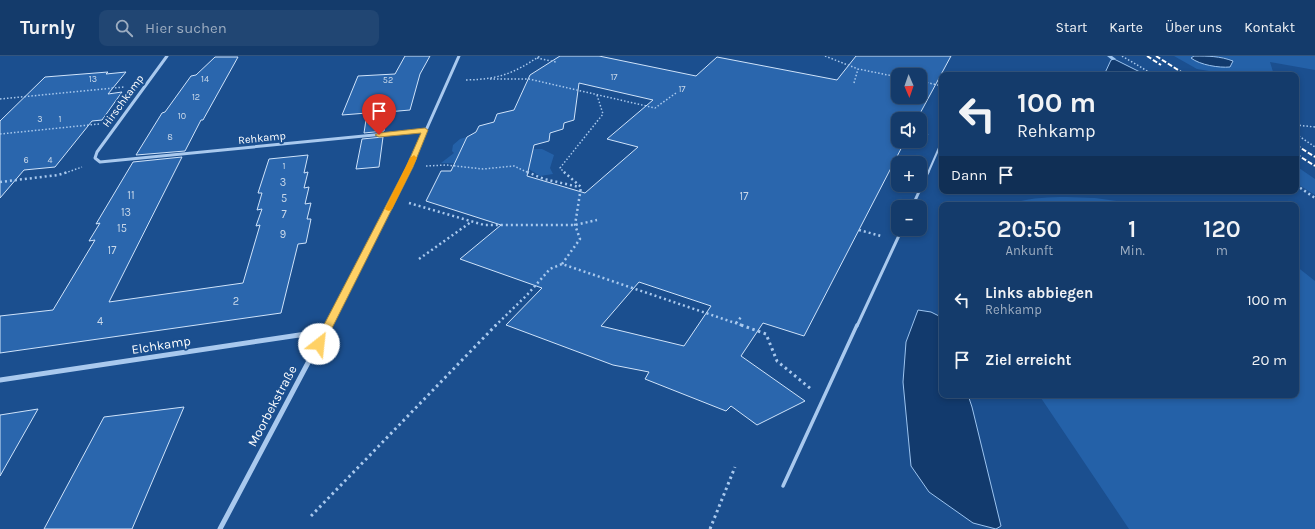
<!DOCTYPE html>
<html lang="de">
<meta charset="utf-8">
<style>
:root{--surface:#143b6b;--page:#214673;--text:#f1f3f6;--muted:#9dadc1;--line:#33557e}
body{margin:0;font-family:Karla,sans-serif;background:var(--page);color:var(--text);height:100vh;display:flex;flex-direction:column;font-size:15px;white-space:nowrap}
*{box-sizing:border-box;margin:0}
p{font-size:13px;color:var(--muted)}
.icon{flex:none;width:22px;height:22px;fill:none;stroke:currentColor;stroke-width:2;stroke-linecap:round;stroke-linejoin:round}
.map{position:relative;flex:1;overflow:hidden}
.panel{position:absolute;left:939px;top:146px;width:360px;height:196px;display:flex;flex-direction:column;background:var(--surface);border-radius:8px;box-shadow:0 2px 6px #0003,0 0 0 1px var(--line)}
.panel>*{flex:none}
.top-card{position:absolute;left:939px;top:16px;width:360px;height:122px;border-radius:8px;box-shadow:0 2px 6px #0003,0 0 0 1px var(--line);background:#143b6b;color:var(--text);overflow:hidden}
.needle{width:26px;rotate:178deg}
.fabs{position:absolute;left:891px;top:12px;display:grid;gap:8px}
.fabs a{display:grid;place-items:center;width:36px;height:36px;border-radius:8px;background:var(--surface);box-shadow:0 2px 6px #0003,0 0 0 1px var(--line);font-size:20px}
.pin{position:absolute;display:grid;place-items:center;width:34px;height:34px;color:#fff;margin:-41px -17px;border-radius:50% 50% 50% 0;rotate:-45deg;box-shadow:0 0 4px #0007}
.pin .icon{rotate:45deg}
.me{position:absolute;width:44px;margin:-22px;rotate:29deg;stroke-linejoin:round;filter:drop-shadow(0 0 3px #0008)}
.turn{display:flex;align-items:center;gap:14px;height:84px;padding:0 12px;font-size:18px}
.turn .icon{width:52px;height:52px;stroke-width:2.5}
.turn b{display:block;font-size:28px;line-height:34px}
.then{display:flex;align-items:center;height:38px;padding:0 12px;background:#0003;gap:8px;font-size:15px}
.eta{display:flex;justify-content:space-evenly;align-items:center;height:68px;text-align:center}
.eta b{font-size:24px;font-weight:600;line-height:28px}
ul{padding:0;list-style:none}
li{display:flex;align-items:center;gap:12px;height:60px;padding:0 12px}
li div{flex:1}
li b{display:block;font-size:15px}
li em{font-style:normal}
header{display:flex;align-items:center;gap:24px;box-sizing:border-box;height:56px;padding:0 20px;background:var(--surface);border-bottom:1px solid var(--line)}
header strong{font-size:19px}
nav{display:flex;gap:22px;margin-inline-start:auto;font-size:14px}
.search{width:280px;height:36px;background:var(--page);display:flex;align-items:center;gap:10px;box-sizing:border-box;padding:0 14px;border-radius:8px;color:var(--muted);font-size:15px}
.map>svg:first-child{display:block}
.green{fill:#2461a8}
.water{fill:#123a6d;stroke:#9cc4f0}
.lines{fill:none;stroke-linecap:round;stroke-linejoin:round}
.stream{fill:#9cc4f0;fill-rule:evenodd}
.building{fill:#2a66ad;stroke:#cfe3fa;fill-rule:evenodd}
.path-far2{stroke:#a9c9ee;stroke-width:1.5;stroke-dasharray:1.5 2;stroke-linecap:butt}
.path-far1{stroke:#a9c9ee;stroke-width:2.5;stroke-dasharray:2 3;stroke-linecap:butt}
.path{stroke:#a9c9ee;stroke-width:3;stroke-dasharray:2.5 3.5;stroke-linecap:butt}
.lane-far2{stroke:#a9c9ee;stroke-width:2}
.lane-far1{stroke:#a9c9ee;stroke-width:3}
.lane{stroke:#a9c9ee;stroke-width:3.5}
.street-far2{stroke:#a9c9ee;stroke-width:3}
.street-far1{stroke:#a9c9ee;stroke-width:3.5}
.street{stroke:#a9c9ee;stroke-width:5}
.rail{stroke:#fff;stroke-width:2;stroke-dasharray:5 2;stroke-linecap:butt}
.route{fill:#ffd166;stroke:#a68842}
.slow{fill:#f59e0b}
.labels{text-anchor:middle;dominant-baseline:central;stroke-width:4;stroke-linejoin:round;paint-order:stroke}
.far-number-label{font-size:9px;fill:#cad9ea}
.far-street-label{font-size:11px;fill:#fff;stroke:#1b4f8f}
.number-label{font-size:11px;fill:#cad9ea}
.street-label{font-size:13px;fill:#fff;stroke:#1b4f8f}
</style>
<header>
<strong>Turnly</strong>
<div class="search"><svg class="icon" aria-label="search" viewBox="0 0 24 24"><circle cx="10" cy="10" r="6"/><path d="M15 15l6 6"/></svg>Hier suchen</div>
<nav><a>Start</a><a>Karte</a><a>Über uns</a><a>Kontakt</a></nav>
</header>
<div class="map">
<svg width="1315" height="473" viewBox="0 0 1315 473">
<rect width="100%" height="100%" fill="#1b4f8f"/>
<!-- green -->
<g class="green">
<polygon points="1174,0 1315,0 1315,14 1270,6 1274,19 1233,19 1197,13"/>
<polygon points="467,81 463,89 476,94 542,93 554,99 550,112 553,118 540,120 522,109 441,107 454,97 452,95 453,89 460,83"/>
<polygon points="1296,110 1315,123 1315,139 1296,127"/>
<path d="M1066 141 1095 142 1145 149H1007C1027 142 1046 141 1066 141Z"/>
<polygon points="1296,210 1315,225 1315,473 1129,473 1039,339 1296,339"/>
</g>
<!-- water -->
<g class="water">
<path d="M1194 0C1208 0 1220 0 1233 5L1230 11C1219 12 1200 9 1191 2Z"/>
<polygon points="1114,3 1146,19 1104,19 1111,4"/>
<polygon points="918,254 931,256 939,260 942,267 942,339 968,339 972,351 1001,470 996,473 973,467 929,436 911,410 903,326 906,286"/>
</g>
<g class="lines">
<!-- stream -->
<polygon class="stream" points="1107,0 1112,0 1116,3 1112,4"/>
</g>
<!-- building -->
<g class="building">
<polygon points="405,0 430,0 420,18 410,54 387,56 384,75 364,77 367,57 342,59 358,20 395,18"/>
<path d="M560 0H599L696 20 717 1 837 24 856 0H951L917 63H898V85H905L804 280 763 267 741 300 805 345 757 369 731 350 726 355 645 323 649 316 613 309 506 269 542 232 460 203 501 169 426 145 441 115H451L467 81 476 76 479 70 494 66 497 58 514 54 530 19ZM898 19H920V41H898ZM579 27 653 44 607 83 638 91 585 137 527 120 534 89 549 85 550 77 563 73 564 67 574 64ZM639 226 711 250 684 290 601 270Z"/>
<polygon points="215,1 238,1 203,64 201,64 185,95 136,99 162,57 165,56 191,20 196,19"/>
<polygon points="108,16 106,18 126,16 108,38 122,36 102,64 92,65 55,111 24,114 0,142 0,65 45,21"/>
<polygon points="383,81 379,111 356,113 362,83"/>
<polygon points="308,99 304,117 308,116 304,132 309,131 305,148 311,147 307,163 311,163 306,187 298,188 281,257 0,297 0,260 53,254 95,184 89,185 100,167 96,168 133,106 182,101 109,246 243,227 260,169 256,170 262,153 257,154 262,137 258,137 269,103"/>
<polygon points="184,351 132,473 44,473 104,361"/>
<polygon points="38,353 0,420 0,359"/>
</g>
<g class="lines">
<!-- path-far2 -->
<g class="path-far2">
<polyline points="825,0 858,13 898,21"/>
<polyline points="1122,0 1154,19"/>
<polyline points="537,2 556,6"/>
<polyline points="490,23 529,23 655,52 676,37"/>
<path d="M466 24C500 23 512 18 540 0"/>
<polyline points="920,25 942,30"/>
<polyline points="854,27 858,13"/>
<polyline points="0,43 124,31"/>
<polyline points="1296,69 1315,71"/>
<polyline points="920,76 929,79"/>
<polyline points="0,78 99,68"/>
<polyline points="1296,78 1315,91"/>
<polyline points="426,110 446,109 483,113 514,110 529,117"/>
<polyline points="65,117 82,111"/>
<polyline points="565,117 560,112 603,58 597,39"/>
</g>
<!-- path-far1 -->
<g class="path-far1">
<polyline points="527,116 544,123 579,131"/>
<polyline points="0,126 58,119 68,116"/>
<polyline points="1296,129 1315,142"/>
<polyline points="409,147 484,169 575,169 597,164"/>
<polyline points="859,174 881,180"/>
<polyline points="419,203 471,166"/>
<polyline points="562,208 580,183 575,169 581,131 564,116"/>
<polyline points="736,267 742,260"/>
<polyline points="495,270 527,239 550,213 562,208 744,270"/>
</g>
<!-- path -->
<g class="path">
<polyline points="741,269 766,278 777,305 811,333"/>
<polyline points="311,460 496,269"/>
<polyline points="710,473 735,411"/>
</g>
<!-- lane-far2 -->
<polyline class="lane-far2" points="928,117 942,85"/>
<!-- lane-far1 -->
<g class="lane-far1">
<polyline points="912,151 928,116"/>
<polyline points="857,270 902,173"/>
</g>
<!-- lane -->
<polyline class="lane" points="783,430 857,269"/>
<!-- street-far2 -->
<g class="street-far2">
<polyline points="167,0 97,96 95,102 100,106 425,74"/>
<polyline points="407,117 459,0"/>
</g>
<!-- street-far1 -->
<polyline class="street-far1" points="328,270 408,116"/>
<!-- street -->
<g class="street">
<polyline points="0,324 326,275"/>
<polyline points="220,473 328,269"/>
</g>
<!-- rail -->
<g class="rail">
<polyline points="1147,0 1161,9"/>
<polyline points="1156,0 1186,19"/>
<polyline points="1296,89 1315,101"/>
<polyline points="1296,98 1315,110"/>
</g>
</g>
<!-- route -->
<polygon class="route" points="425,72 428,74 413,111 324,288 319,291 315,290 314,288 406,111 421,77 379,81 375,79 379,77"/>
<!-- slow -->
<polygon class="slow" points="414,99 417,102 392,153 389,155 386,154 385,153 410,102"/>
<g class="labels">
<!-- far-number labels -->
<g class="far-number-label">
<text x="614" y="21">17</text>
<text x="93" y="23">13</text>
<text x="205" y="23">14</text>
<text x="388" y="24">52</text>
<text x="682" y="33">17</text>
<text x="196" y="41">12</text>
<text x="182" y="60">10</text>
<text x="40" y="63">3</text>
<text x="60" y="63">1</text>
<text x="170" y="81">8</text>
<text x="26" y="104">6</text>
<text x="50" y="104">4</text>
<text x="284" y="110">1</text>
</g>
<!-- far-street labels -->
<g class="far-street-label">
<text transform="translate(123 45) rotate(-54)">Hirschkamp</text>
<text transform="translate(262 82) rotate(-6)">Rehkamp</text>
</g>
<!-- number labels -->
<g class="number-label">
<text x="283" y="126">3</text>
<text x="131" y="139">11</text>
<text x="744" y="140">17</text>
<text x="284" y="142">5</text>
<text x="126" y="156">13</text>
<text x="284" y="158">7</text>
<text x="122" y="172">15</text>
<text x="283" y="178">9</text>
<text x="112" y="194">17</text>
<text x="236" y="245">2</text>
<text x="100" y="265">4</text>
</g>
<!-- street labels -->
<g class="street-label">
<text transform="translate(161 289) rotate(-9)">Elchkamp</text>
<text transform="translate(272 350) rotate(-62)">Moorbekstraße</text>
</g>
</g>
</svg>
<div class="fabs">
<a><svg class="needle" viewBox="-14 -14 28 28"><path d="M0-13l5 13h-10z" fill="#e53935"/><path d="M0 13l5-13h-10z" fill="#9dadc1"/></svg></a>
<a><svg class="icon" aria-label="sound" viewBox="0 0 24 24"><path d="M4 9h4l5-4v14l-5-4H4zM17 9q2 3 0 6"/></svg></a>
<a>+</a>
<a>−</a>
</div>
<div class="pin" style="left:379px;top:79px;background:#d93025"><svg class="icon" aria-label="arrive" viewBox="0 0 24 24"><path d="M6 21V4h12l-3 4 3 4H6"/></svg></div>
<svg class="me" style="left:319px;top:288px" viewBox="-20 -20 40 40"><circle r="19" fill="#fff"/><path d="M0-13L10 11 0 6-10 11z" fill="#ffd166"/></svg>
<div class="top-card">
<div class="turn"><svg class="icon" aria-label="left" viewBox="0 0 24 24"><path d="M17 20v-9H6M10 6l-5 5 5 5"/></svg><div><b>100 m</b>Rehkamp</div></div>
<div class="then">Dann<svg class="icon" aria-label="arrive" viewBox="0 0 24 24"><path d="M6 21V4h12l-3 4 3 4H6"/></svg></div>
</div>
<section class="panel">
<div class="eta">
<div><b>20:50</b><p>Ankunft</p></div>
<div><b>1</b><p>Min.</p></div>
<div><b>120</b><p>m</p></div>
</div>
<ul>
<li><svg class="icon" aria-label="left" viewBox="0 0 24 24"><path d="M17 20v-9H6M10 6l-5 5 5 5"/></svg><div><b>Links abbiegen</b><p>Rehkamp</p></div><em>100 m</em></li>
<li><svg class="icon" aria-label="arrive" viewBox="0 0 24 24"><path d="M6 21V4h12l-3 4 3 4H6"/></svg><div><b>Ziel erreicht</b></div><em>20 m</em></li>
</ul>
</section>
</div>
